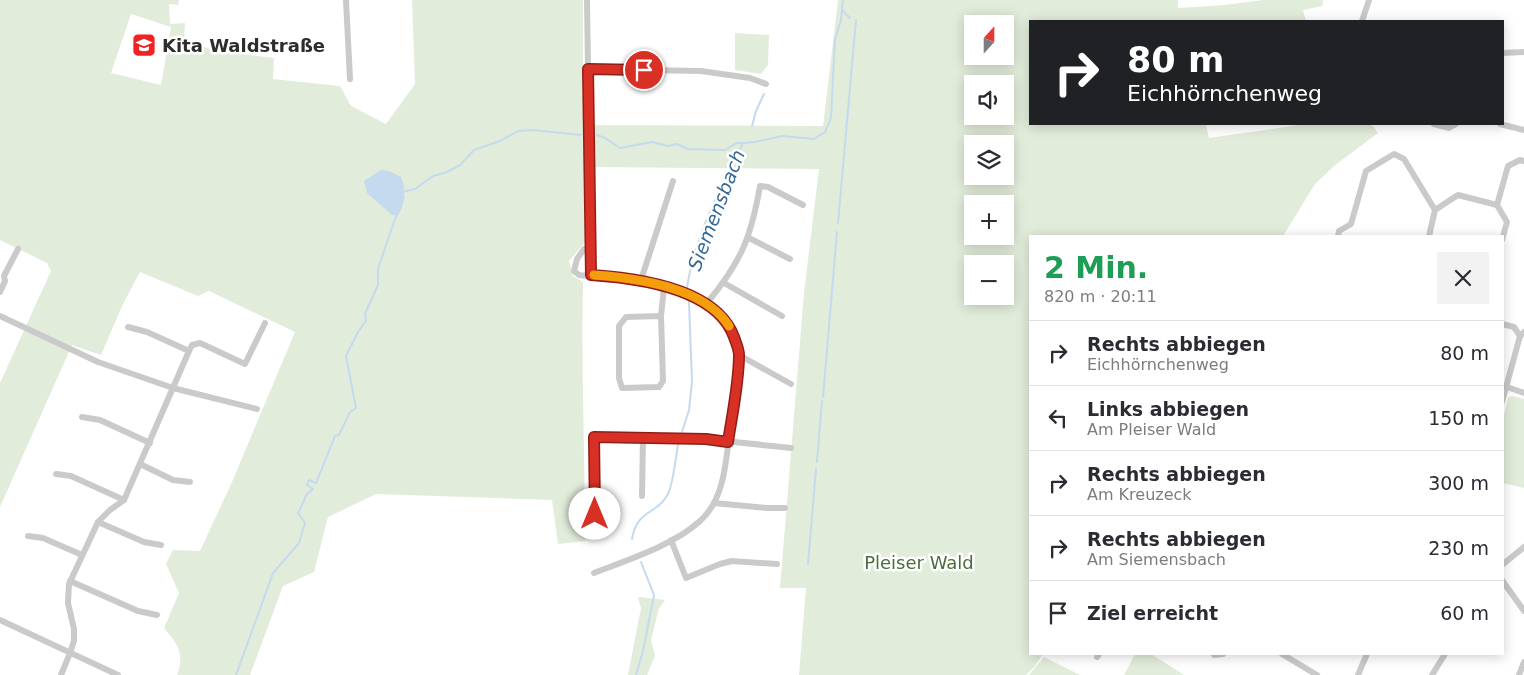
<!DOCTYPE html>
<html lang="de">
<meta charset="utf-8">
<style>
:root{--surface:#fff;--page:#f2f2f3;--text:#2b2b33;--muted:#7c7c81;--line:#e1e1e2}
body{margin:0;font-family:"DejaVu Sans",sans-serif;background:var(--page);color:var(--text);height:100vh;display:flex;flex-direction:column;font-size:19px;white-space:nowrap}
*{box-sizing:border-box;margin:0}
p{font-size:16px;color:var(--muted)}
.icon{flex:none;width:28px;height:28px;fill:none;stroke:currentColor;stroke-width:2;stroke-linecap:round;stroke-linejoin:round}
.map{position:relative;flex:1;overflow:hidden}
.details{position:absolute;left:1029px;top:235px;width:475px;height:420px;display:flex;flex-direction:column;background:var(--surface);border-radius:0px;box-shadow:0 2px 12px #0003}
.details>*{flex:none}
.top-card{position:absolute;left:1029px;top:20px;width:475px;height:105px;border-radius:0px;box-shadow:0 2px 12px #0003;background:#202124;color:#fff;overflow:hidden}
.needle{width:32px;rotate:21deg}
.buttons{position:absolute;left:964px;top:15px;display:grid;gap:10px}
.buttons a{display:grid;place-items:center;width:50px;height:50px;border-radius:0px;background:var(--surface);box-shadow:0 2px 12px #0003;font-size:25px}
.pin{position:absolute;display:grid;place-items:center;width:42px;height:42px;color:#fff;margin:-21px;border:2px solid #fff;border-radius:50%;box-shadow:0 1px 5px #0007}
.me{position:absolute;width:55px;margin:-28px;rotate:0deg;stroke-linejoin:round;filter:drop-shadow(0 0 4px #0008)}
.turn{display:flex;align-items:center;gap:18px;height:105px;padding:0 15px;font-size:22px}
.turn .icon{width:65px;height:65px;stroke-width:2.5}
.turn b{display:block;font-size:35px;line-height:42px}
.round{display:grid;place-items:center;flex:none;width:52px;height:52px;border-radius:0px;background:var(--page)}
.head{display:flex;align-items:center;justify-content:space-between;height:85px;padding:0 15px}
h1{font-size:30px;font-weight:600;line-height:38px;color:#1e9e55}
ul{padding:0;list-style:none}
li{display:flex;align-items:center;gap:15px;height:65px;padding:0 15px;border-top:1px solid var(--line)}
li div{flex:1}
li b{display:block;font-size:19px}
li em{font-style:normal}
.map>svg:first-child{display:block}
.green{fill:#e2ecda;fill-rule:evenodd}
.water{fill:#c4daee}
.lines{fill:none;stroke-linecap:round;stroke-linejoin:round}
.stream{stroke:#c4daee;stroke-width:2}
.minor{stroke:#cacaca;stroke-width:6}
.route-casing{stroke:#8d1f18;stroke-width:12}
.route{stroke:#d93025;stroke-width:9}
.slow{stroke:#f59e0b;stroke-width:9}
.labels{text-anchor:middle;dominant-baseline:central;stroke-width:5;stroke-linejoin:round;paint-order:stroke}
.poi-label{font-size:18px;font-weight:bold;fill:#2d2d2d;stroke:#fff;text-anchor:start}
.park-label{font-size:18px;fill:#4c6c38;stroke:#fff}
.water-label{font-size:19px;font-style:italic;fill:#366995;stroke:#fff}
</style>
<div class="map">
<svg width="1524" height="675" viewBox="0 0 1524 675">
<rect width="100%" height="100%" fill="#fff"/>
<!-- green -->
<g class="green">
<path d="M0 0H179L178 5 169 4 170 24 185 23 184 39 212 50 274 58 273 79 340 86 351 106 386 124 415 84 412 0H583V125L823 126 838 0H1178V8L1224 5 1263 0H1323L1322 6 1303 10 1306 21H1030V124H1206L1209 138 1307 124H1367L1373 126 1378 133 1334 166 1315 184 1283 236H1030V654H1043L1035 666 1026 675H799L806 588H780L804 293 819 169 587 167V240L569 261 573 276 583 282C581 368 585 454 585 541L558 544 552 500 376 494 328 517 314 572 283 586 250 675H177C185 654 178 644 164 628L179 593 166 564 173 550 200 551 232 482 295 332 209 291 198 296 140 272 123 304 101 355 72 345 0 507V383L51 271 47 263 0 240ZM131 14 171 27 161 85 111 73ZM972 24H1005V56H972ZM972 84H1005V116H972ZM972 144H1005V176H972ZM406 191 403 207 378 201 367 193ZM972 204H1005V236H972ZM972 264H1005V296H972Z"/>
<polygon points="735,33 769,35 768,65 761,74 735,70"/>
<polygon points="1512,396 1524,399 1524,488 1503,483 1503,420 1508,398"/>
<polygon points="638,597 665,600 659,608 651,640 655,656 647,675 628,675 641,608"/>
<polygon points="1135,654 1151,654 1184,675 1124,675"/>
<polygon points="1044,657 1080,675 1029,675"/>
</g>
<!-- water -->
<path class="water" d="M381 170 389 171 401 177C406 193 407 200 398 215H392L367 193 364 181Z"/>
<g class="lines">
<!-- stream -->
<g class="stream">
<polyline points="843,11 850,18"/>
<polyline points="752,126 756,111 764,94"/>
<polyline points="597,135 605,138 620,148 652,142 668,146 677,144 688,149 725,150 737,143 742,143"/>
<polyline points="405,192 406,191 415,189 433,176 447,172 460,165 474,150 500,141 518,131 533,130 581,135"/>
<polyline points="838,223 856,20"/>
<path d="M687 288C694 239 721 186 743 143L755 142 782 136 814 139 825 132 831 118 835 39 841 20 843 0"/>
<polyline points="823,397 837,232"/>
<polyline points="682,432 689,410 692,382 689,302"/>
<polyline points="817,462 822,401"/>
<path d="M632 539C637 509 657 515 668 494 673 484 676 457 678 444"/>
<polyline points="808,564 816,469"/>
<polyline points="236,675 273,573 299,543 305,523 298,513 307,494 313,489 307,485 309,480 316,483 335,436 339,435 350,412 356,408 346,356 358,332 366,321 365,314 378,285 378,269 397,213"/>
<polyline points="636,675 643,651 654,595 641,562"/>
</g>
<!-- minor -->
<g class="minor">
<polyline points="346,0 350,79"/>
<polyline points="587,0 591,275"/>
<polyline points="1362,21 1369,0"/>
<polyline points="1502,53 1524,52"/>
<polyline points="588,69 701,71 750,78 766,84"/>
<polyline points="1434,124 1449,128 1456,124"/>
<polyline points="1500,124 1524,130"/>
<polyline points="1338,236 1339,231 1351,224 1366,171 1394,154 1404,159 1435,210"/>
<polyline points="1429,236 1435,210 1458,195 1497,205"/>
<polyline points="749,238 790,259"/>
<polyline points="1502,240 1507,222 1497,205 1508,166 1520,160 1524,161"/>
<path d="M591 249H584L577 259 574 271 579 275C592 277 606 275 620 277 645 279 686 291 707 304 723 313 737 335 739 354 740 377 733 406 730 429 726 460 725 499 700 521 674 545 627 560 594 573"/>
<polyline points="641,280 673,181"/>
<polyline points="724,283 782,316"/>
<polyline points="0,292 5,281 4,276 18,249"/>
<path d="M707 303C741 262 751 238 760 186L768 187 803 205"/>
<polyline points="0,316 98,362 173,388 257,409"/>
<polyline points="661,316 626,317 619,326 619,378 622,388 659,387 663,381 661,316 664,287"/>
<polyline points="1502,324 1514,327 1520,336"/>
<polyline points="128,327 147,332 189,351"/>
<polyline points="739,355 791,384"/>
<polyline points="1504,386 1524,393"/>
<polyline points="1502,402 1520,336 1524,332"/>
<polyline points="82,417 100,420 150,443"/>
<polyline points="140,464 173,480 190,482"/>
<polyline points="56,474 71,476 124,500"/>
<polyline points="642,496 643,437"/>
<polyline points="714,503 767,508 785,508"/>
<polyline points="595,514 594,437 706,439 791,448"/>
<polyline points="98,522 144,542 161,545"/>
<polyline points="28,536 43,538 82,555"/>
<polyline points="671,540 686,578 720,564 732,561 777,564"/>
<polyline points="1502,565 1524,547"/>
<polyline points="1502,580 1524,611"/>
<polyline points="70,581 138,611 157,615"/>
<polyline points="0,620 118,675"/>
<polyline points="1282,654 1317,675"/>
<polyline points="1214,655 1223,654"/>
<polyline points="1097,657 1099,654"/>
<polyline points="61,675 70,653 74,641 74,629 68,603 69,584 98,522 110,510 124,500 189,351 192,345 200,343 245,364 265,323"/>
<polyline points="1358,675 1367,654"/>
<polyline points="1432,675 1445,654"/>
<polyline points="1519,675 1524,662"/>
</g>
</g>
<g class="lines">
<!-- route casing -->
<g class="route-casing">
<path id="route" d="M595 514 594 437 706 439 728 442C732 415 739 383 739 355 739 349 736 343 734 337 716 288 637 278 591 275L588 69 644 70"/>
</g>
<!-- route -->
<use href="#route" class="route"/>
<!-- slow -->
<path class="slow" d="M594 275C637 278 704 287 729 326"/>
</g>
<!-- icons -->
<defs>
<g id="school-square" transform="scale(1.25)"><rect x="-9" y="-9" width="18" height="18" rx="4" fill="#f22222" stroke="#fff"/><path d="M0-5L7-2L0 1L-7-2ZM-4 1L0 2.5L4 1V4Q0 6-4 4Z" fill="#fff"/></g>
</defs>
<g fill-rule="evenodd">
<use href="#school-square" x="144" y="45"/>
</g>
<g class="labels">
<!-- poi labels -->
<g class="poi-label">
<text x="162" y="45">Kita Waldstraße</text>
</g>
<!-- park labels -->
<g class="park-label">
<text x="919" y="562">Pleiser Wald</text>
</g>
<!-- water labels -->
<g class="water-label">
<text transform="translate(716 210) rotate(-69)">Siemensbach</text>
</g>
</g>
</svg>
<div class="buttons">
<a><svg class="needle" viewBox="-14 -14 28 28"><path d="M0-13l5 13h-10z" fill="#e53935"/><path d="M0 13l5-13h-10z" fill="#7c7c81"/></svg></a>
<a><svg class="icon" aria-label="sound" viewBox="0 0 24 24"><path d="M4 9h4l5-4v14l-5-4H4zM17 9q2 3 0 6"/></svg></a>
<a><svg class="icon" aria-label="layers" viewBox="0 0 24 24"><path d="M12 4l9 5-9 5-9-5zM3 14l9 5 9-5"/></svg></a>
<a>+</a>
<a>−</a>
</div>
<div class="pin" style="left:644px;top:70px;background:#d93025"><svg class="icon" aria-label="arrive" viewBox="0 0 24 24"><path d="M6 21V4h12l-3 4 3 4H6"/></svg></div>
<svg class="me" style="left:595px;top:514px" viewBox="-20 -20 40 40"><circle r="19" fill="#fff"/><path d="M0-13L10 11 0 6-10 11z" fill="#d93025"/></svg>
<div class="top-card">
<div class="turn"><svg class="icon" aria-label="right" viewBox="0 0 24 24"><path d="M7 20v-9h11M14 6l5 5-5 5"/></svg><div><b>80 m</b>Eichhörnchenweg</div></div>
</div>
<section class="details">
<div class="head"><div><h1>2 Min.</h1><p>820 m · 20:11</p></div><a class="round"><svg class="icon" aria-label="close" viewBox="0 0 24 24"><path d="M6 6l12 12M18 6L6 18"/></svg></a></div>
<ul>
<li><svg class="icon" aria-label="right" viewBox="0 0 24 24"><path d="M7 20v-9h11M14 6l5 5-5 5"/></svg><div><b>Rechts abbiegen</b><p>Eichhörnchenweg</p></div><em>80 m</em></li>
<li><svg class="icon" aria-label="left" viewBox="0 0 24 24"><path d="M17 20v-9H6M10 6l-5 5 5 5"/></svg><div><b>Links abbiegen</b><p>Am Pleiser Wald</p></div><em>150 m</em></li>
<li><svg class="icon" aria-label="right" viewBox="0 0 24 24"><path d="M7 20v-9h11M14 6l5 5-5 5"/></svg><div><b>Rechts abbiegen</b><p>Am Kreuzeck</p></div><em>300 m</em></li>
<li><svg class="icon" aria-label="right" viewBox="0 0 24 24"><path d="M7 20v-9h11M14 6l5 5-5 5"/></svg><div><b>Rechts abbiegen</b><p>Am Siemensbach</p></div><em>230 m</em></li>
<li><svg class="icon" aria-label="arrive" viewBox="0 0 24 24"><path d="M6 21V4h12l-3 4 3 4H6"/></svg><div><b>Ziel erreicht</b></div><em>60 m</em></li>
</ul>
</section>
</div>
